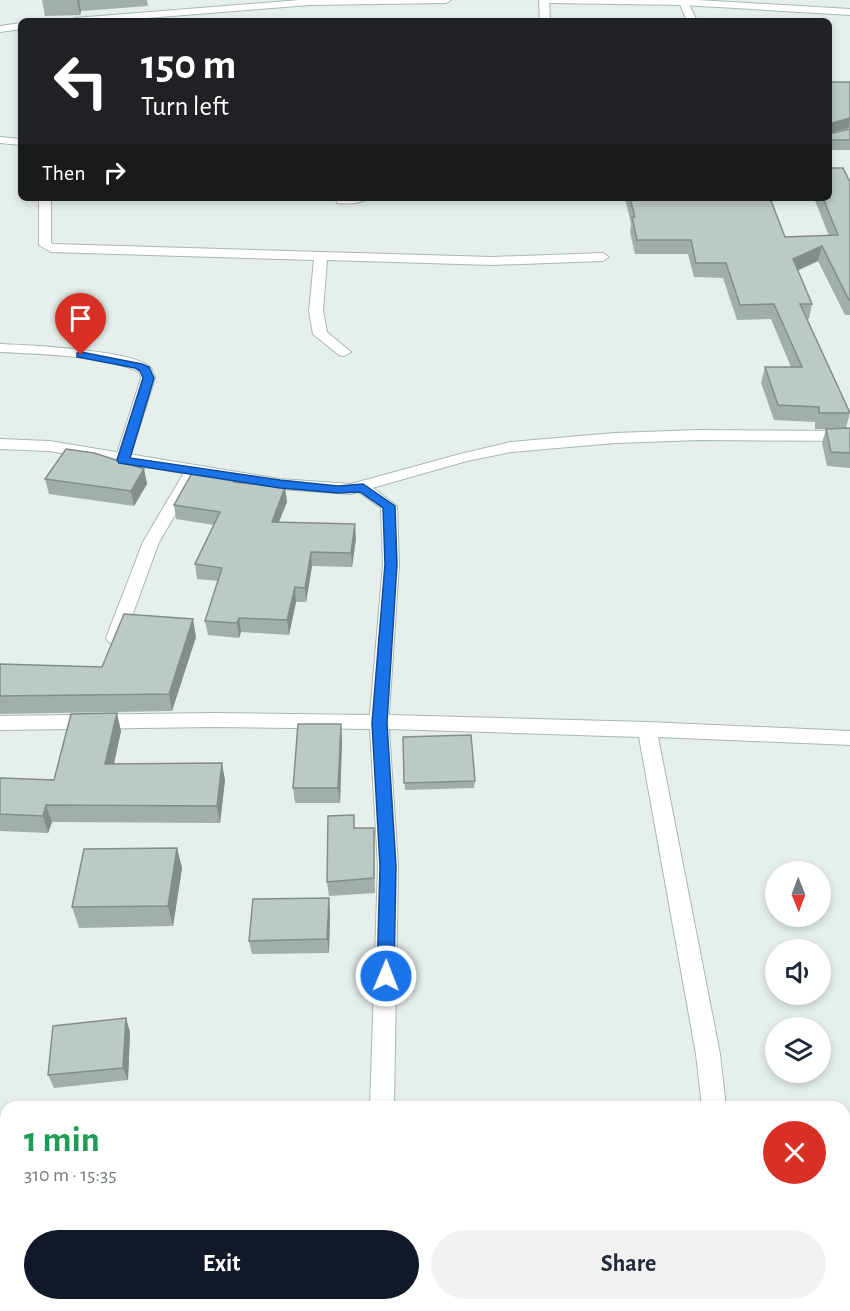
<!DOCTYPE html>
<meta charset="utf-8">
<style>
:root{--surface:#fff;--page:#f2f2f3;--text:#1f2937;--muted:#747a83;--accent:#111827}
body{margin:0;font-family:"Alegreya Sans",sans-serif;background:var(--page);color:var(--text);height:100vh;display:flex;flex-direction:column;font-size:22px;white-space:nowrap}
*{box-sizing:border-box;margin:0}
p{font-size:20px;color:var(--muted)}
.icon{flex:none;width:33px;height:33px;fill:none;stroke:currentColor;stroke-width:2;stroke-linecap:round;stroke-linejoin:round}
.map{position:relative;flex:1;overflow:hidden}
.details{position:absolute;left:0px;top:1101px;width:850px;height:210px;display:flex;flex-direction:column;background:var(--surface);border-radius:18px 18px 0 0;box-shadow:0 3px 9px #0003}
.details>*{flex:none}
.banner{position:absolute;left:18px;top:18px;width:814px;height:183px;border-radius:9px;box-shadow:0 3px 9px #0003;background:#202124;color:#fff;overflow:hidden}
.needle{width:39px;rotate:179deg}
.buttons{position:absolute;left:765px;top:861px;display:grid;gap:12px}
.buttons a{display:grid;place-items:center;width:66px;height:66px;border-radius:50%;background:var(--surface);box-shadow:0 3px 9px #0003;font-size:30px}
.pin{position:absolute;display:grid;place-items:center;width:51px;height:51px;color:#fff;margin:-62px -26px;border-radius:50% 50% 50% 0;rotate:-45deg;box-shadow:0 0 6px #0007}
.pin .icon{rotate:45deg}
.me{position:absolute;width:66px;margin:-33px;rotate:1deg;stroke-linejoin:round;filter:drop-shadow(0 0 4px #0008)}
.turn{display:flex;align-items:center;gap:21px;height:126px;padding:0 24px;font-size:27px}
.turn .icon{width:78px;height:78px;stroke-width:2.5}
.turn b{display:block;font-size:42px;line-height:51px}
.then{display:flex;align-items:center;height:57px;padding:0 24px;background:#0003;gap:12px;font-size:22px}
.round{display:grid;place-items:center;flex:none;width:63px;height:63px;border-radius:32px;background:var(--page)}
.headline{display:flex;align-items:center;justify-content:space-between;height:102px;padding:0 24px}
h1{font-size:36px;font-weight:700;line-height:45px;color:#1e9e55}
.primary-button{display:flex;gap:12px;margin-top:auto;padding:12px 24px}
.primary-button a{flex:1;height:69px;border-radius:36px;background:var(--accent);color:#fff;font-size:24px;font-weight:700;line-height:69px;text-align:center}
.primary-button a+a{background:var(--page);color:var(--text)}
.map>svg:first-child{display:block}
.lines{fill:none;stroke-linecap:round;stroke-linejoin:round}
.street-casing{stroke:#a8b8b2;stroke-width:2}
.secondary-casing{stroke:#a4bbb3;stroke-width:2}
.street{fill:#fff;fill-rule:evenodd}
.secondary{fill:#fff;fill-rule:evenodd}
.wall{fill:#a1aea9}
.shaded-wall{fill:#838d89}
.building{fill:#bbcac4;stroke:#838d89;stroke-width:1.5}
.route{fill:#1a73e8;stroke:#114b97;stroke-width:1.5}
</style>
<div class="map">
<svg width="850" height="1311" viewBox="0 0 850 1311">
<rect width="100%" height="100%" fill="#e6efeb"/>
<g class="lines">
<!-- street casing -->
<g class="street-casing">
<g id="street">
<polygon points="539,0 549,0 550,21 540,21"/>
<polygon points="681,0 687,0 697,21 687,21 679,2"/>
<polygon points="0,137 21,139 21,145 0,143"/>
<polygon points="39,198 51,198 51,243 53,244 492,257 603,253 609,257 603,261 492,265 327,260 323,311 327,332 351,352 344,356 339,355 313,334 309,311 314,260 51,252 39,245"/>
<path d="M336 198H368C361 204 346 204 337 203Z"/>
<path d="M0 344C28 345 129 350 149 366 152 369 154 374 155 378L128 463H118L115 460 141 378 139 372C105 355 38 354 0 352Z"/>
<polygon points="193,466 201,471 159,542 124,638 121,642 115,644 109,642 106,638 143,542 185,471"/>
<polygon points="363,483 369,485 397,506 399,564 389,715 647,722 850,731 850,745 658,737 720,1054 726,1107 702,1107 696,1054 639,737 389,729 398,866 394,1107 370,1107 378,866 370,729 212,727 0,730 0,716 212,713 370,715 383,564 381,508 357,491 355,488"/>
<polygon points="6,1159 6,1183 0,1184 0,1160"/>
</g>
</g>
<!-- secondary casing -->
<g class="secondary-casing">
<g id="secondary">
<polygon points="300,0 451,0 446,3 309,5 110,21 70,21 75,18"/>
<polygon points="544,0 697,0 850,9 850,15 684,5 549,3"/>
<polygon points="21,23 21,29 0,32 0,26"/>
<polygon points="699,430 850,431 850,441 699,440 615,443 511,452 467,461 351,494 280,489 49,451 0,449 0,439 49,441 280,479 351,484 460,454 511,442 615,433"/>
</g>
</g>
<!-- street -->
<use href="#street" class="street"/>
<!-- secondary -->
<use href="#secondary" class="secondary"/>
</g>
<!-- wall -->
<g class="wall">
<polygon points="42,0 147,0 148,6 81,11 80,15 45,16"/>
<polygon points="830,80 832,82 850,82 850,128 832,132 833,133 850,129 850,150 830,150"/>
<polygon points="850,182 850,315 845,315 818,261 798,270 812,304 809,319 807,319 850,412 846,428 850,428 850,468 827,466 822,443 826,429 815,429 815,422 774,420 761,383 765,367 791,367 771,319 737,320 723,278 694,277 688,254 635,254 630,232 631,224 625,198 770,198 785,237 829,236 814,198 830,198"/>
<polygon points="144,469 147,484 134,506 49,494 45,479"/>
<polygon points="235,480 235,482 287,502 279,522 356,538 352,567 312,566 306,602 296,602 289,635 241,632 239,638 208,635 205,621 218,581 197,579 195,564 214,525 176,519 174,505"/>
<polygon points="196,637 172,711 0,714 0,664 102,667"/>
<polygon points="121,731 114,764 225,780 220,823 52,822 48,833 0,831 0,778 54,780"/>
<polygon points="403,737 475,781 474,788 405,790"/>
<polygon points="342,739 340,803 295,803 293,788"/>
<polygon points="355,828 374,842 375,893 329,896 327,882"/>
<polygon points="177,848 182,868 173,926 79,928 72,907"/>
<polygon points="330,912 329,953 252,954 249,941"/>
<polygon points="130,1032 128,1080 54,1088 48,1075"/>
</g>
<!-- shaded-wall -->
<g class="shaded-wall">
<polygon points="77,0 79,0 81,11 80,15"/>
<polygon points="850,118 849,128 830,133 832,123"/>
<polygon points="822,246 818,261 790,274 793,259"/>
<polygon points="144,469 147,484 134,506 131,491"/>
<polygon points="285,487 287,502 273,536 272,522"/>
<polygon points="355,524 356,538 352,567 351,553"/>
<polygon points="311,552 312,566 306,602 305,588"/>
<polygon points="295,587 296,602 289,635 287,620"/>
<polygon points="239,618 241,632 239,638 237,623"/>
<polygon points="193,619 196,637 172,711 169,694"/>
<polygon points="117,713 121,731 110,781 105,764"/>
<polygon points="341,724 342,739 340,803 338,788"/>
<polygon points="222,763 225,780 220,823 217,806"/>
<polygon points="46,805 52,822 48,833 43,816"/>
<polygon points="177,848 182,868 173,926 168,906"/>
<polygon points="329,898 330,912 329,953 327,939"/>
<polygon points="126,1018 130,1032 128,1080 123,1068"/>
</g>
<!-- building -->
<g class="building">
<polygon points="830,80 832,82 850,82 850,118 832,123 830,131 833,133 850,129 850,140 830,140"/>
<polygon points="830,168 843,168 850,182 850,300 849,300 822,246 793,259 812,304 800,304 850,413 819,413 819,407 778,405 765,367 802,367 774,304 740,305 726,263 696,263 691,240 637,240 632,217 635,217 630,198 770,198 785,237 838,235 823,198 830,198"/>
<polygon points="850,428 850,453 831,452 826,429"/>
<polygon points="66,449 94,453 144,469 131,491 45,479"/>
<polygon points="192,473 235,480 234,482 285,487 272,522 355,524 351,553 311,552 305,588 295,587 287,620 239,618 237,623 205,621 222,568 195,564 220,512 174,505"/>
<polygon points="124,614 193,619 169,694 0,696 0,664 102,667"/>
<polygon points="117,713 105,764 222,763 217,806 46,805 43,816 0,814 0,778 54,780 71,714"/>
<polygon points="298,724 341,724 338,788 293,788"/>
<polygon points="471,735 475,781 404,783 403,737"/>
<polygon points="354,815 354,828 374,828 374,878 327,882 328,816"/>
<polygon points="177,848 168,906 72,907 84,849"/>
<polygon points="329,898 327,939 249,941 253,899"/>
<polygon points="126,1018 123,1068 48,1075 53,1026"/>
</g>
<!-- route -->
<polygon class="route" points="81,352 142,364 149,367 154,378 130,458 280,480 338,486 363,484 395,506 397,564 387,723 396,866 394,976 392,981 386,983 380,981 377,976 380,866 372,723 385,564 383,508 360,492 338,493 280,488 119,463 117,460 143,378 140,371 135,368 77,357 77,353"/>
</svg>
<div class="buttons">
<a><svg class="needle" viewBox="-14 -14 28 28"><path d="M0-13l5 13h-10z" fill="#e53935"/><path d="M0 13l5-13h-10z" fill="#747a83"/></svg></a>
<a><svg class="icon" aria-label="sound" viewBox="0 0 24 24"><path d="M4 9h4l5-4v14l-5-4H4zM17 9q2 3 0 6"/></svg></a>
<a><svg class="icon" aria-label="layers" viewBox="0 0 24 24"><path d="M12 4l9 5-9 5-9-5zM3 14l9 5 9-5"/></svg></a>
</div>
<div class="pin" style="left:81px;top:355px;background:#d93025"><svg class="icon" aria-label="arrive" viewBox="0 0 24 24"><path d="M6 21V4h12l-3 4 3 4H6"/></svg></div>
<svg class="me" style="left:386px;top:976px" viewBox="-20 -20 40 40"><circle r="17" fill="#1a73e8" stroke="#fff" stroke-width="3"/><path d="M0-11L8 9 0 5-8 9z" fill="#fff"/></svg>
<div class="banner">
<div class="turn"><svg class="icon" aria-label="left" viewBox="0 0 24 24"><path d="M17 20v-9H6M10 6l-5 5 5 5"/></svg><div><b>150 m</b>Turn left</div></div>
<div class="then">Then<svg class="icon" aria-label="right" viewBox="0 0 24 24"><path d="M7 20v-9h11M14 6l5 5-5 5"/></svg></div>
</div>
<section class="details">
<div class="headline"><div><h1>1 min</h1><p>310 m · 15:35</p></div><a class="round" style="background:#d93025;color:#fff"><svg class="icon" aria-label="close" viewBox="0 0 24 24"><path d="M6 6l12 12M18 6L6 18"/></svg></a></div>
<div class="primary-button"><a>Exit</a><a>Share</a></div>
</section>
</div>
